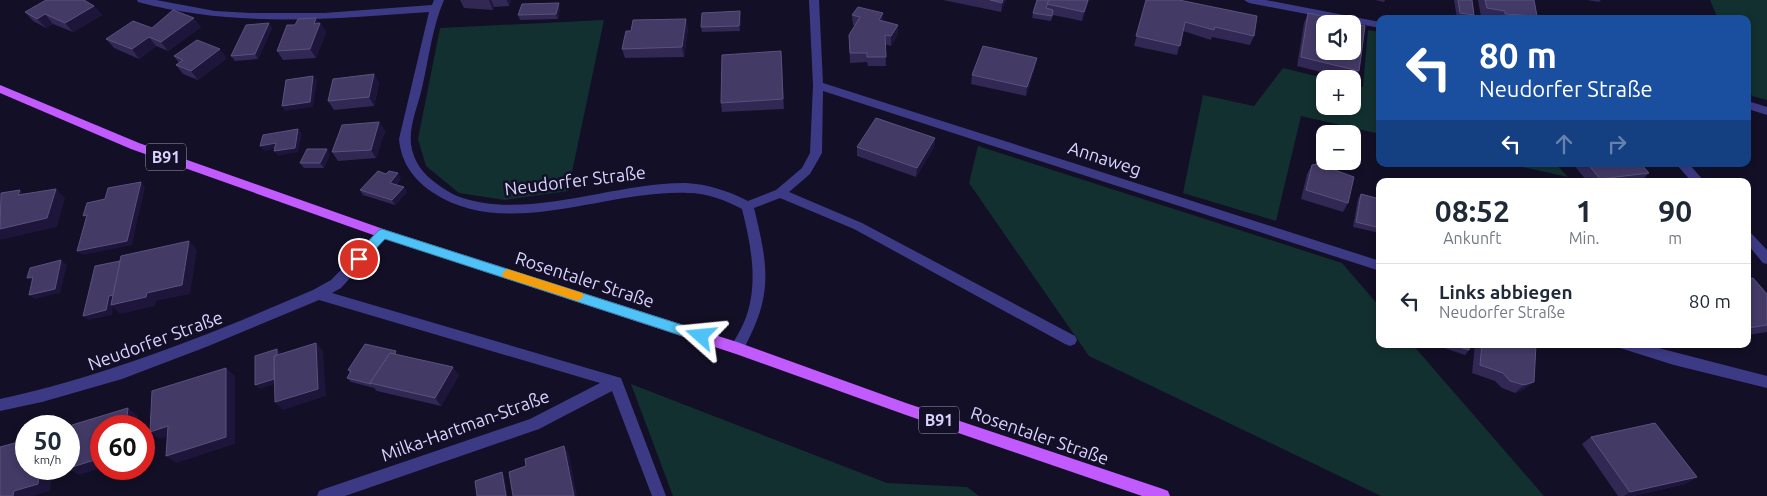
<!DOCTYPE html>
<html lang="de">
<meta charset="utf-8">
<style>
:root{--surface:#fff;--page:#f6f6f7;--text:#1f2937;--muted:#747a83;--line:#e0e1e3}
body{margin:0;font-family:Ubuntu,sans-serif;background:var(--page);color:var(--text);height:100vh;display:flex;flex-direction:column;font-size:19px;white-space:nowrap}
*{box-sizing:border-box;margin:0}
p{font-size:16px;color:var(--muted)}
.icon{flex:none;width:28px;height:28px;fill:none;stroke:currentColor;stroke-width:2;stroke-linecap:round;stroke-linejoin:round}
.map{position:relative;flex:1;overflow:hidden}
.panel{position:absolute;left:1376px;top:178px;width:375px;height:170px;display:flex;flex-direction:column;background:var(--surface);border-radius:10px;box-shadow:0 2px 8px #0003}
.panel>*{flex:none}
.guide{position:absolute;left:1376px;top:15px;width:375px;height:152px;border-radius:10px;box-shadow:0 2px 8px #0003;background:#1a4fa0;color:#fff;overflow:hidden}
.buttons{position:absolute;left:1316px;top:15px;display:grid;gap:10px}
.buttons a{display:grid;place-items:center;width:45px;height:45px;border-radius:10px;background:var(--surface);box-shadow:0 2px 8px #0003;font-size:25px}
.speed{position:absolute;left:15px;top:415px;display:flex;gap:10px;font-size:25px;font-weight:700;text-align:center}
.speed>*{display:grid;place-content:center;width:65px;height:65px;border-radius:50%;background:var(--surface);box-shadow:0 2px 8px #0003;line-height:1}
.speed small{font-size:12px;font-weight:400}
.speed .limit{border:8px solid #d22;background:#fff;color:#111}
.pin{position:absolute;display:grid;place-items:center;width:42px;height:42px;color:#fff;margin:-21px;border:2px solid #fff;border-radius:50%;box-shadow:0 1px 5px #0007}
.me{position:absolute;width:55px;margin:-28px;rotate:288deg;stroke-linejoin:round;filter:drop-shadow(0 0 4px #0008)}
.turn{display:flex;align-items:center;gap:18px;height:105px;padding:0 20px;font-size:22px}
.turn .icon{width:65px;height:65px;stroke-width:2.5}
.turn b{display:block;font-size:35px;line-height:42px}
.lanes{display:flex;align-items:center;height:48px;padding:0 20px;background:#0003;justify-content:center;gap:25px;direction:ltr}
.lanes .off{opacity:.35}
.eta{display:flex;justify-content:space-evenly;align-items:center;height:85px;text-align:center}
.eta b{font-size:30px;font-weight:600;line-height:35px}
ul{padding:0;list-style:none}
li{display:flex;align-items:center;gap:15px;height:75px;padding:0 20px;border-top:1px solid var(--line)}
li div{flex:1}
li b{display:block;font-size:19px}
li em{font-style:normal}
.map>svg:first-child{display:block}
.green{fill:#12302f}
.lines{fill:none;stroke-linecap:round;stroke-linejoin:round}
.minor{fill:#3d3a85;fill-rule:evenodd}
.major{fill:#c25bff;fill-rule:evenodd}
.wall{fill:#312854}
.shaded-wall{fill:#1d163a}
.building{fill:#433a66;stroke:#5a527e;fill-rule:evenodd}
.route{fill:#4fc3f7;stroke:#337fa1}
.slow{fill:#f59e0b}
.labels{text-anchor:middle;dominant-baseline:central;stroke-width:5;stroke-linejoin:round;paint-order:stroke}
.shield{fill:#130f26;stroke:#9e99be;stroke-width:1}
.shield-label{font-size:16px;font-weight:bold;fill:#d9d4ff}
.street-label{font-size:18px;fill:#d9d4ff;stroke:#130f26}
</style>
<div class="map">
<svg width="1767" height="496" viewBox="0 0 1767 496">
<rect width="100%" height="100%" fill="#130f26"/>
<!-- green -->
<g class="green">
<polygon points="1710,0 1767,0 1767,100 1752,96 1748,85 1748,19 1718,19"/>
<polygon points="604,20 568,191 505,200 459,193 426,166 418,139 440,28"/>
<polygon points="1368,30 1380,32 1380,134 1301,116 1276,221 1183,193 1203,95 1254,106 1283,68 1328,79 1325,79 1325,106 1352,106 1353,85 1363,87"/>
<polygon points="978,146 1342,263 1380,307 1380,344 1412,344 1544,496 1381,496 1089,356 969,183"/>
<polygon points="1509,164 1556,164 1568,177"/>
<polygon points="631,384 887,483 967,487 979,496 673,496"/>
</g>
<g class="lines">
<!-- minor -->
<g class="minor">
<path d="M137 0H156L215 11 251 13H324L432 5 434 0H444C432 28 429 58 422 88 418 106 409 125 411 144 413 161 423 174 437 184 443 188 450 193 457 196 525 222 614 182 686 183 707 184 729 191 748 201L776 190 802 168 810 153 813 85 809 0H819L823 83 1380 261V271L823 91 822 153 810 174 789 192 862 223 1075 336 1077 340 1075 344 1070 346 1065 344 854 229 780 198 754 208C769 269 773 296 742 352L737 354 732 352 730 348C735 339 741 330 745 320 759 284 751 245 742 209 725 200 707 193 688 193 606 189 506 242 432 192 413 179 401 162 399 139L429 12C331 19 235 28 138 2Z"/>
<polygon points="1244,0 1266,0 1380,22 1380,28 1249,3"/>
<polygon points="1748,101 1767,107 1767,115 1748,109"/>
<polygon points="1676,164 1689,164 1704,181 1691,181"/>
<path d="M383 229 387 231 389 234 387 237 341 288 332 293 621 378 666 496H652L612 391 539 429 345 496H317L319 491 324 489 530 419 600 383 319 300 206 347 122 379 42 402 0 411V399C109 375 211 334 313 290L331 280 379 231Z"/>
<polygon points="1748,232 1752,234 1767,250 1767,264 1763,263 1748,245"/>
<polygon points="1618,344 1643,344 1767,376 1767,388 1674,365 1620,348"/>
</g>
<!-- major -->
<polygon class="major" points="0,85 139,143 386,230 737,342 906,403 1163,489 1168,491 1170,496 1142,496 906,415 736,354 379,237 131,149 0,93"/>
</g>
<!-- wall -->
<g class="wall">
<polygon points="460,0 511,0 509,6 494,7 493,10 464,8"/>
<polygon points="943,0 1006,0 1001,12"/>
<polygon points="1037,0 1089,0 1082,21 1053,15 1051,21 1032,18 1033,13"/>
<polygon points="1146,0 1254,36 1250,45 1212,37 1211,40 1183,31 1177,55 1134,46"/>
<polygon points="1375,0 1385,0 1384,2"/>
<polygon points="1454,0 1472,0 1474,15 1472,19 1457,18"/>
<polygon points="1478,0 1534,0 1537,16 1535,19 1493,19 1481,17"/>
<polygon points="1587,0 1601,0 1599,2"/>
<polygon points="94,6 102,15 73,32 53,24 46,28 33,21 25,12"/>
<polygon points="560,8 558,19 520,20 518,15"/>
<polygon points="740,11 741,16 740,31 702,32 701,27"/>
<polygon points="1308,13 1359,71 1355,80 1352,80 1352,79 1349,79 1297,66 1304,23"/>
<polygon points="852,15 898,25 898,34 891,46 885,44 886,66 868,66 867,62 850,63 849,35 855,25 853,25"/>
<polygon points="269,23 272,28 258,59 235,61 231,56"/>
<polygon points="320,23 326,32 316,58 283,60 277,51"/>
<polygon points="201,27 168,51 156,46 139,59 114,48 106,39 152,28"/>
<polygon points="688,28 684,57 625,58 622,49"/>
<polygon points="174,56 227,58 198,80 183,74 176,65 179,63"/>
<polygon points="782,60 784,109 722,112 721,103"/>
<polygon points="1035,67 1026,96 971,84 972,75"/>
<polygon points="374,74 379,83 374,106 334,110 328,101"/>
<polygon points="379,122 385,131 376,158 338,161 332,152"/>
<polygon points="935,138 934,147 916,177 857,156 857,147"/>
<polygon points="330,154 324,168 304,168 300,163"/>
<polygon points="1573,164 1641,164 1649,173 1641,181 1587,181"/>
<polygon points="1312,165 1348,203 1343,212 1301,199 1307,174"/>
<polygon points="401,178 396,185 404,187 407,192 395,205 363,195 360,190"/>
<polygon points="1361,194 1380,199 1380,233 1353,227 1358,199"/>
<polygon points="1748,279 1767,294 1767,332 1748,335"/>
<polygon points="1432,344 1470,344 1469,350 1465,355"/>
<polygon points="1475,344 1532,344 1525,389 1515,393 1502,388 1495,381 1472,373"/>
<polygon points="400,355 459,375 441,406 377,391 374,388 351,382 347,378 350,373 348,370"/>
<polygon points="1591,437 1697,477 1685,484 1633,496 1618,496 1582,444"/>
</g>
<!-- shaded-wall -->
<g class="shaded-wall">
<polygon points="489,0 491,0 494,7 493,10"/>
<polygon points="507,0 511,0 509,6"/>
<polygon points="1003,0 1006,0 1001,12 1002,3"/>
<polygon points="1088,0 1089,0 1082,21 1084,12"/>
<polygon points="559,3 560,8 558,19 556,14"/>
<polygon points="94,6 102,15 73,32 65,23"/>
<polygon points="740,11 741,16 740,31 739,26"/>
<polygon points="883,13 883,22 879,20"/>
<polygon points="45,14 53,24 46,28 37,19"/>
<polygon points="194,18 201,27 168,51 161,42"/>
<polygon points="316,18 326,32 316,58 310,49 314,24"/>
<polygon points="686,19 688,28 684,57 682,47"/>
<polygon points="269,23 272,28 258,59 255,54"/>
<polygon points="898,25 898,34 891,46 891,36"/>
<polygon points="149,37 156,46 139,59 132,49"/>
<polygon points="220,49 227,58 198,80 191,71"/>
<polygon points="781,51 782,60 784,109 783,99"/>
<polygon points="1037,58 1035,67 1026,96 1027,87"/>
<polygon points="374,74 379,83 374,106 369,97"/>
<polygon points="313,76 317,80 313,107 285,111 282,106"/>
<polygon points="379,122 385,131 376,158 371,150"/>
<polygon points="298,129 302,134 298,152 278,156 274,151"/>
<polygon points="935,138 934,147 916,177 917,168"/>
<polygon points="276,143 279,148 264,151 260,146"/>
<polygon points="327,149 330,154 324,168 320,163"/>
<polygon points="398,173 401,178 393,188 390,183"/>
<polygon points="141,182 145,187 132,245 83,255 77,251"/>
<polygon points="404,187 407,192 395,205 392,200"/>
<polygon points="56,189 65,198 57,227 0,240 0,229"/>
<polygon points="20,190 29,199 18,195"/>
<polygon points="189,241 197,250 190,294 156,301 155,306 120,314 113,307 112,315 89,320 83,316 109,296 119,294 147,293"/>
<polygon points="61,260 67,265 60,293 35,299 29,295"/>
<polygon points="33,277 33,283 27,278"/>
<polygon points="316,343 323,351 326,396 283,410 275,402"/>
<polygon points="277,349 281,353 282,382 260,389 255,385"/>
<polygon points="453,367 459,375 441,406 435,398"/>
<polygon points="226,368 235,376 235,444 176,463 166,456"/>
<polygon points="1534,382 1525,389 1515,393 1524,385"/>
<polygon points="128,408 138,416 137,426 126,426"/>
<polygon points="168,426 177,433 160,439 150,432"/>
<polygon points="564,446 569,454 577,496 574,496"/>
<polygon points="101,458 101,468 79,475 69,469 69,468"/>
<polygon points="40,469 53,469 50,491 32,496 13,496 14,491"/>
<polygon points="502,472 504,475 508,496 506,496"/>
<polygon points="1697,477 1685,484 1633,496 1624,496 1630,492"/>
</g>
<!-- building -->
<g class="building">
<polygon points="46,0 84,0 94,6 65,23 45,14 37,19 25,12"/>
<polygon points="990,0 1003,0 1002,3"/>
<polygon points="1037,0 1049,0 1046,8 1053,10 1052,16 1033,13"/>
<polygon points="1049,0 1088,0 1084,12 1047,4"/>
<polygon points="1146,0 1179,0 1257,16 1254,36 1215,27 1214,30 1185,22 1180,46 1136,36"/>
<polygon points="1458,0 1472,0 1474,15 1460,13"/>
<polygon points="1485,0 1534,0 1537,16 1505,14 1505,11 1487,8"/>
<polygon points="559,3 556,14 518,15 522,4"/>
<polygon points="858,7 883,13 879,20 898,25 891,36 885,35 886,57 867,57 867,53 850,53 849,35 860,17 852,15"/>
<polygon points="173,10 194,18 161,42 149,37 132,49 106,39 133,21 152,28"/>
<polygon points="740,11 739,26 701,27 702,13"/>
<path d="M1308 13 1365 26 1359 71 1301 57ZM1325 24H1352V51H1325Z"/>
<polygon points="316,18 314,24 320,23 310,49 277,51 287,25 295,25 298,19"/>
<polygon points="686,19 682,47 622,49 626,31 631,31 633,20"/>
<polygon points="269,23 255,54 231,56 246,25"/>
<polygon points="197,40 220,49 191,71 176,65 183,60 174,56"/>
<polygon points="983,46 1037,58 1027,87 972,75"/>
<polygon points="781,51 783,99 721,103 722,55"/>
<polygon points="374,74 369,97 328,101 333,79"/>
<polygon points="313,76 310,102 282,106 286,80"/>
<polygon points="876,118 935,138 917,168 857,147"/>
<polygon points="379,122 371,150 332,152 342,125"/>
<polygon points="298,129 295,148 274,151 276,143 260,146 263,135"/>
<polygon points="307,149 327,149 320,163 300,163"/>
<polygon points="1318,164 1354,177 1348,203 1306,190 1312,165"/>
<polygon points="1588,164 1641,164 1649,173 1600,179"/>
<polygon points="378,171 386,174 389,171 398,173 390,183 404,187 392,200 360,190"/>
<polygon points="141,182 127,241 77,251 87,215 83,216 87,203 105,199 108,188"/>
<polygon points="56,189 47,218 0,229 1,193 20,190 18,195"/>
<polygon points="1361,194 1380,199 1380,228 1356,222"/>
<polygon points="189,241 182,285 147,293 146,297 111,305 121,256"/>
<polygon points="61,260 55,289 29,295 33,277 27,278 30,268"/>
<polygon points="120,261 113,295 109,296 106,310 83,316 95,266"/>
<polygon points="1753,278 1767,294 1767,325 1748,328 1748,279"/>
<polygon points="316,343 318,389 275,402 274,356"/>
<polygon points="365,344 396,351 395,354 390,353 370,383 371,384 347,378 351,371 348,370"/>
<polygon points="1449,344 1470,344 1469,350"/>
<polygon points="1482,344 1532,344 1536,345 1534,382 1524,385 1510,381 1503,373 1480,365"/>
<polygon points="277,349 277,355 274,356 274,379 255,385 255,356"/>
<polygon points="390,353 453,367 435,398 370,383"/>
<polygon points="226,368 226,437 166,456 168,426 150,432 152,391"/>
<polygon points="128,408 126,426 101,426 101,458 69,468 69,460 72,425"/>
<polygon points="1655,423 1697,477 1630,492 1591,437"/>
<polygon points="26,440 26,469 40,469 38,484 14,491 13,496 0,496 0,447"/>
<polygon points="564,446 574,496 513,496 509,472 526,466 525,459"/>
<polygon points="502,472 506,496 477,496 475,481"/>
</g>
<!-- route -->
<polygon class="route" points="382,229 701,331 707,336 701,342 385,239 363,262 355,262 355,255 379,230"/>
<!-- slow -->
<polygon class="slow" points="507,269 582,293 584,296 578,301 503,277 502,274"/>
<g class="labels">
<!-- shield labels -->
<g class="shield">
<rect x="146" y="143.5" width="40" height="27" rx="4"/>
<rect x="919" y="406.5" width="40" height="27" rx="4"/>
</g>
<g class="shield-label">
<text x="166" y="157">B91</text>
<text x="939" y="420">B91</text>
</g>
<!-- street labels -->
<g class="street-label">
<text transform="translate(1105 158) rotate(18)">Annaweg</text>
<text transform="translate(575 180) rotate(-7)">Neudorfer Straße</text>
<text transform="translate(585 279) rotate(18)">Rosentaler Straße</text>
<text transform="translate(155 340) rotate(-20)">Neudorfer Straße</text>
<text transform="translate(465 425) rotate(-20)">Milka-Hartman-Straße</text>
<text transform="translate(1040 435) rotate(19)">Rosentaler Straße</text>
</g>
</g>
</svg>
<div class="buttons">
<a><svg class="icon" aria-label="sound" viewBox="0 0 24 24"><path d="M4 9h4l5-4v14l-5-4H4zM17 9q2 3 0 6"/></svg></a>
<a>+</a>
<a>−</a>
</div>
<div class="speed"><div>50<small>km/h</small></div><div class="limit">60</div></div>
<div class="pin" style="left:359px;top:259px;background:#d93025"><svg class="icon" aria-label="arrive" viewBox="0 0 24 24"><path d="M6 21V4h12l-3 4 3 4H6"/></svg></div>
<svg class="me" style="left:701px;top:336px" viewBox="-20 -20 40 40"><path d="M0-17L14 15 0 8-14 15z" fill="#4fc3f7" stroke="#fff" stroke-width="4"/></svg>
<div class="guide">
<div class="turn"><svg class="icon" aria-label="left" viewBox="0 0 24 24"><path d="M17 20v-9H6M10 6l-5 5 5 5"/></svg><div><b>80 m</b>Neudorfer Straße</div></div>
<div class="lanes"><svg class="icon" aria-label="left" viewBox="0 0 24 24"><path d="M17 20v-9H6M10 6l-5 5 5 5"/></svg><svg class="icon off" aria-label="ahead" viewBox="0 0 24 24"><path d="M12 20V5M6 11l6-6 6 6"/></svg><svg class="icon off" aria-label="right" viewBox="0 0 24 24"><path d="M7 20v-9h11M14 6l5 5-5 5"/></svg></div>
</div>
<section class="panel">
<div class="eta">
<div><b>08:52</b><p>Ankunft</p></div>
<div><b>1</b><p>Min.</p></div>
<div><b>90</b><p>m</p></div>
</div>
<ul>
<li><svg class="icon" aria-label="left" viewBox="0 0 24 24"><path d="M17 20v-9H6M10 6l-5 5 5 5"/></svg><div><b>Links abbiegen</b><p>Neudorfer Straße</p></div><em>80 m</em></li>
</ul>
</section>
</div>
